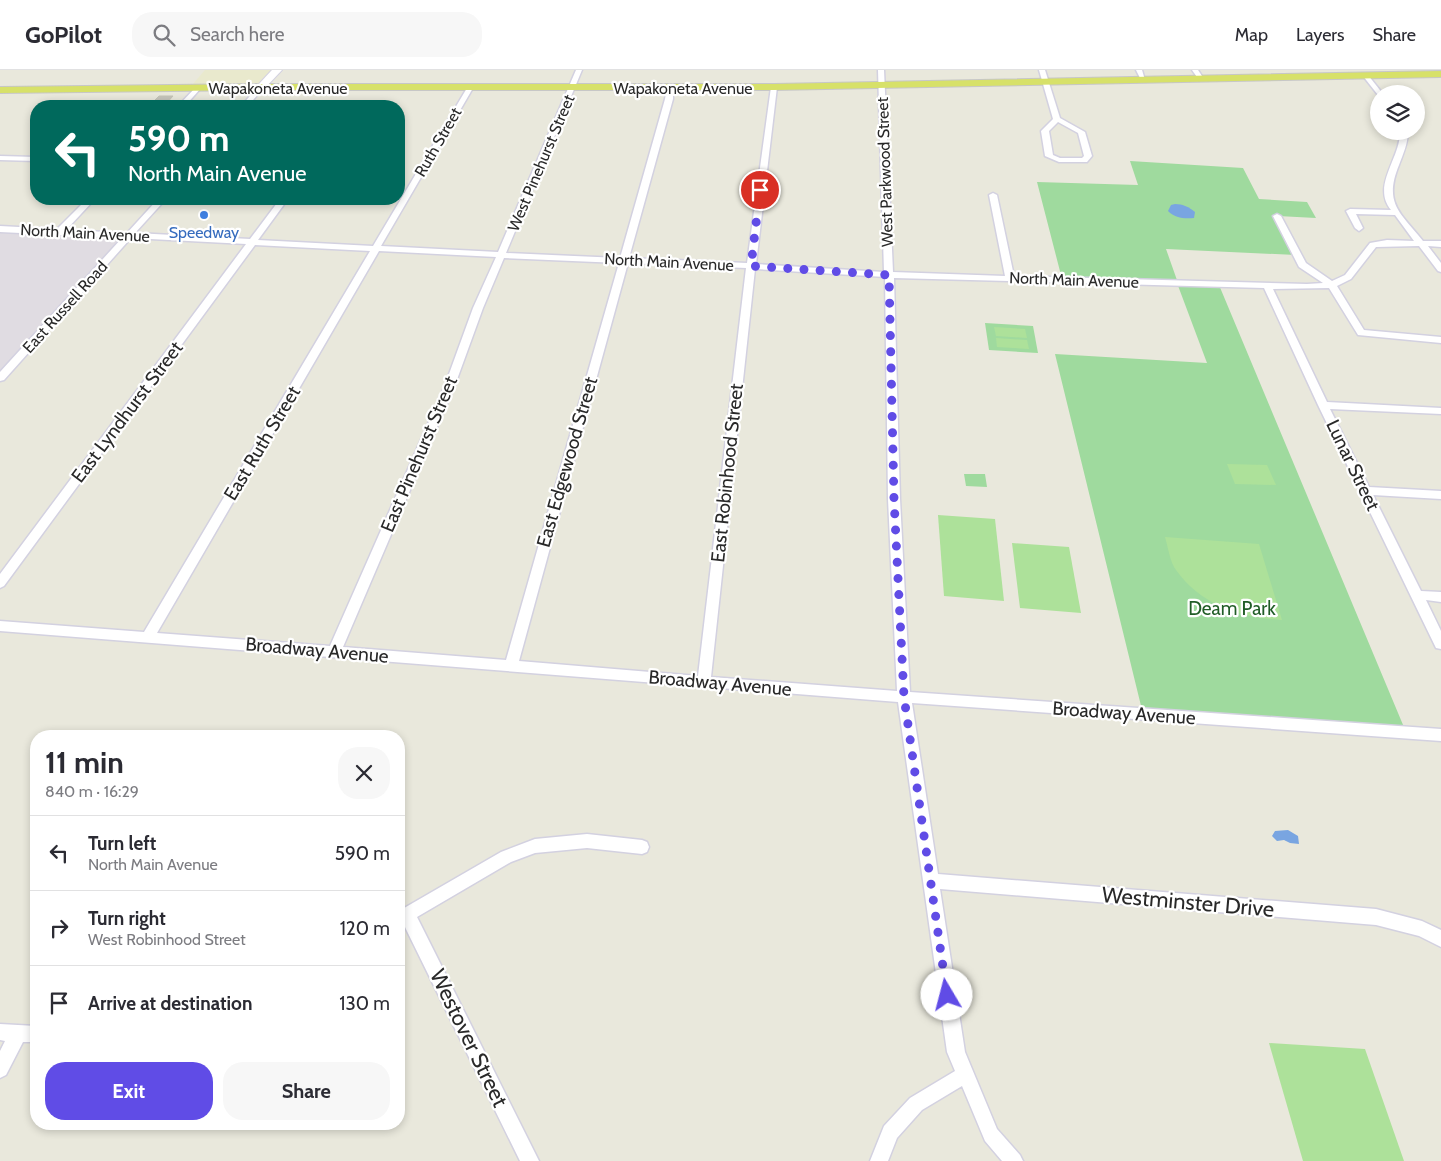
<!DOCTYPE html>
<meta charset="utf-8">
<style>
:root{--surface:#fff;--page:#f7f7f7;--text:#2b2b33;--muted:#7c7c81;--line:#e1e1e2;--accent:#604ce6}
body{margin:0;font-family:Cabin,sans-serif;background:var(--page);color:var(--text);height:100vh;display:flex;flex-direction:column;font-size:19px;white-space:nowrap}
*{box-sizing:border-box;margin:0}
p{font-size:16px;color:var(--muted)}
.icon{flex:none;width:28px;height:28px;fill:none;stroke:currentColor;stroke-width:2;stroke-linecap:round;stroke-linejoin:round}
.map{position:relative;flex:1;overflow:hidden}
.panel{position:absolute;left:30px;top:660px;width:375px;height:400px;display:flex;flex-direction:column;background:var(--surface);border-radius:20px;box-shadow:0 2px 8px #0003}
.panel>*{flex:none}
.hud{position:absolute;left:30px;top:30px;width:375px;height:105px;border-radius:20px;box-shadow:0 2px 8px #0003;background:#00695c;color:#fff;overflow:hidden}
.tools{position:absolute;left:1370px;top:15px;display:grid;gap:10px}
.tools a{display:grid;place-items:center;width:55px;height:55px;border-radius:50%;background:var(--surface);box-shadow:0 2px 8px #0003;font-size:25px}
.pin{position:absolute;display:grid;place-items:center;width:42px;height:42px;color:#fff;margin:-21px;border:2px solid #fff;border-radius:50%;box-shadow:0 1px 5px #0007}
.me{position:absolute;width:55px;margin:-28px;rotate:352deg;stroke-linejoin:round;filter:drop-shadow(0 0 4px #0008)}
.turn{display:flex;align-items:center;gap:18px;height:105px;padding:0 15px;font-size:22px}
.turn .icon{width:65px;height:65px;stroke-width:2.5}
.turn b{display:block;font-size:35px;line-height:42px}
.round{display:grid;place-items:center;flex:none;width:52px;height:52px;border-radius:20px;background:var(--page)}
.headline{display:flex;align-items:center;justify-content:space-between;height:85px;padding:0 15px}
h1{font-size:30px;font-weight:700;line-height:38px}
.primary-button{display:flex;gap:10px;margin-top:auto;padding:10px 15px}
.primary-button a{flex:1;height:58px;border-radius:20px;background:var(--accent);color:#fff;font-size:20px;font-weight:700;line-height:58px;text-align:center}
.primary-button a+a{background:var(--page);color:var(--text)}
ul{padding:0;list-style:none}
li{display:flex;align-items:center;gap:15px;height:75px;padding:0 15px;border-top:1px solid var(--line)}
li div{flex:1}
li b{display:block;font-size:19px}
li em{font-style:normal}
header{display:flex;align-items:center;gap:30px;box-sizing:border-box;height:70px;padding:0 25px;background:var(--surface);border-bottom:1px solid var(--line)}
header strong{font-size:24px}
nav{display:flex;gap:28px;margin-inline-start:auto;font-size:18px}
.search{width:350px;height:45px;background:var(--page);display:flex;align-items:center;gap:12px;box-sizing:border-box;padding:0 18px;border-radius:20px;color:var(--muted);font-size:19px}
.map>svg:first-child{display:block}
.industrial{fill:#e0dce2}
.education{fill:#e9e9cd}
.green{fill:#9fda9e}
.pitch{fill:#ade19a}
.water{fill:#79a5e1}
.building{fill:#c5c4bb;stroke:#c4c4b6}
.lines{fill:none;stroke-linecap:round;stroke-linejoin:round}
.street-casing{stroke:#d3d1e0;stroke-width:3}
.secondary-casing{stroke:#d3d1e0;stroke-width:2}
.primary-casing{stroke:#c7c7c7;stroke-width:2}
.street{fill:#fff;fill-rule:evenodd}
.secondary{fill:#fff;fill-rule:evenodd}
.primary{fill:#d7e169;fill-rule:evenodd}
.route{stroke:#604ce6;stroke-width:9;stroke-dasharray:0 16.2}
.shop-dot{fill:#3f7fe0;stroke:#fff;stroke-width:2}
.labels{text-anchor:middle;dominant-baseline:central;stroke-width:4.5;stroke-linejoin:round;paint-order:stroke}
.far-street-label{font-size:16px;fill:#292929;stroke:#fff}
.far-shop-label{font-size:16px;fill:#366cbe;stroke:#fff}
.street-label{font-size:19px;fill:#292929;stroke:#fff}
.park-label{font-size:19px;fill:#215d27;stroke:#fff}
.near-street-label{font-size:22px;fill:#292929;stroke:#fff}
</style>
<header>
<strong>GoPilot</strong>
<div class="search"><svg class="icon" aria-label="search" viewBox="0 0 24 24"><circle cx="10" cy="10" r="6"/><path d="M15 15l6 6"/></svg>Search here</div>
<nav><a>Map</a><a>Layers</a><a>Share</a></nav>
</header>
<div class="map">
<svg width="1441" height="1091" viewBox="0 0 1441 1091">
<rect width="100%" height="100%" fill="#e9e8dc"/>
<!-- industrial -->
<polygon class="industrial" points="0,159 129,165 0,308"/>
<!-- education -->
<polygon class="education" points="205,0 277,0 261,17 192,15"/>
<!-- green -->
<g class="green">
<polygon points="1130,91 1243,98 1259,129 1307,132 1316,148 1278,146 1296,185 1166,179 1178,213 1219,215 1406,662 1143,644 1055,284 1207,293 1177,213 1062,209 1037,112 1138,115"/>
<polygon points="985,253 1033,256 1038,283 989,280"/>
<polygon points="964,404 985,404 987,417 966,416"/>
</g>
<!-- pitch -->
<g class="pitch">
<polygon points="994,257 1025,259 1027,268 996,266"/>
<polygon points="996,268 1027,270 1029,279 997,277"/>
<polygon points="1227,394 1267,395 1276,415 1235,414"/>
<polygon points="938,445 995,449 1004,531 944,526"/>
<path d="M1165 467 1259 474 1282 550C1241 548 1201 535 1176 500 1170 492 1168 477 1165 467Z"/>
<polygon points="1012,473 1069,477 1081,543 1020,538"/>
<polygon points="1269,973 1365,979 1404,1091 1303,1091"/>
</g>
<!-- water -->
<g class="water">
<path d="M1175 134C1183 134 1189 137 1195 142L1194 148C1184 149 1175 148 1168 141L1171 135Z"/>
<polygon points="1288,760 1298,766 1299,774 1290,773 1284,770 1277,771 1272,766 1275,761"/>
</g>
<!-- building -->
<polygon class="building" points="159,26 173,26 164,36 149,36"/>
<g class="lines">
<!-- street casing -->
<g class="street-casing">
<g id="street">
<path d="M576 0H582L506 183 620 188 665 29 667 18 670 16 673 18V29L629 188 747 193 771 17 774 15 777 17 756 194 884 202 878 0H884L893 202 1005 206 989 125 993 123 997 125 1014 206 1307 214 1323 213 1299 197 1273 146 1277 144 1281 146 1306 193 1332 211 1345 205 1370 173 1387 170 1414 171 1395 145 1356 144 1363 158 1359 161 1355 158 1346 141 1350 139 1391 140C1371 116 1401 88 1400 61H1408C1408 74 1403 84 1399 95 1383 134 1401 143 1423 171H1441V177L1428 176 1441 193V202L1438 201 1419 176 1376 177 1351 209 1337 216 1364 260 1441 267V273L1358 265 1329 218 1273 219 1327 332 1441 338V344L1330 339 1369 417 1441 421V429L1373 425 1421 521 1441 522V532L1426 530 1441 561V579L1436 578 1318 335 1264 218 894 208 900 429 910 622 1441 659V671L912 633 938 804 1376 839 1422 851 1441 860V877L1419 866 1376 855 940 819 965 982 997 1059 1020 1085 1023 1091H1002L985 1071 962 1016 922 1040 897 1068 888 1091H870L884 1056 910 1028 955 1001 947 982 898 632 0 561V551L144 562 370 181 255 175 4 516 0 518V504L246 174 131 168 4 310 0 311V302L122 168 0 162V156L57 159 87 129H95L66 160 127 163 158 129H166L135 163 250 169 280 129H288L258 170 373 176 467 18 470 16 473 18 381 176 498 182ZM379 181 496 187 473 238 445 315 330 576 157 563ZM504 188 619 193 506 590 343 577 455 315 483 238ZM628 193 746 198 698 606 519 591ZM755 199 885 207 888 429 897 621 711 607Z"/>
<path d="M1039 0H1045L1060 48 1085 62 1092 86 1087 92H1059L1045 86 1041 61 1053 49ZM1058 52 1078 63 1084 86 1082 88H1060L1053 85 1049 61Z"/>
<polygon points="1136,0 1142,0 1145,10 1141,10"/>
<polygon points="1192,0 1198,0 1204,9 1203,10 1199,10"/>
<polygon points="1364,5 1368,5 1383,24 1378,25 1363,6"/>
<polygon points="259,16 264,17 248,36 241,36"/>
<polygon points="196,17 201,18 185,36 178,36"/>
<polygon points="0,86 36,87 36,91 0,90"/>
<polygon points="587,764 642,770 647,772 649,777 647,782 642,784 587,778 535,783 511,792 417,847 539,1091 520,1091 404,855 399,857 399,841 501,782 535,769"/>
<polygon points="0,954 36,956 36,972 23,972 6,1005 0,1008 0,981 5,971 0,970"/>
</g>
</g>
<!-- secondary casing -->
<g class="secondary-casing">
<polygon id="secondary" points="272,0 282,0 264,19 258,19 258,15"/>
</g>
<!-- primary casing -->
<g class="primary-casing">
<polygon id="primary" points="1441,1 1441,7 774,20 261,20 0,23 0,17 261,14 774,14"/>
</g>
<!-- street -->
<use href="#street" class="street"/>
<!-- secondary -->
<use href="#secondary" class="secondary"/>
<!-- primary -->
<use href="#primary" class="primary"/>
</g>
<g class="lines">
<!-- route -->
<polyline class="route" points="760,120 751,196 889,205 894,429 904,627 947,925"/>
</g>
<!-- markers -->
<circle class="shop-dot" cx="204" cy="145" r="5"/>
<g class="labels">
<!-- far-street labels -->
<g class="far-street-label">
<text x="278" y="18">Wapakoneta Avenue</text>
<text x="683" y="18">Wapakoneta Avenue</text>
<text transform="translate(438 72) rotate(-60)">Ruth Street</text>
<text transform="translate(541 93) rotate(-67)">West Pinehurst Street</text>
<text transform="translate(885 102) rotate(-92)">West Parkwood Street</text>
<text transform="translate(85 163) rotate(3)">North Main Avenue</text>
<text transform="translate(669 192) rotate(3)">North Main Avenue</text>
<text transform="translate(1074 210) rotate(2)">North Main Avenue</text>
<text transform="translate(65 237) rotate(-48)">East Russell Road</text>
</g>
<!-- far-shop labels -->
<g class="far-shop-label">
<text x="204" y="162">Speedway</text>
</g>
<!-- street labels -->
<g class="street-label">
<text transform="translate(127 342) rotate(-53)">East Lyndhurst Street</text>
<text transform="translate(262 373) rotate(-59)">East Ruth Street</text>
<text transform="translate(419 384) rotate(-67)">East Pinehurst Street</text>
<text transform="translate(567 392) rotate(-74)">East Edgewood Street</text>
<text transform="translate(1353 395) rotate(64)">Lunar Street</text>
<text transform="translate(727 403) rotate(-84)">East Robinhood Street</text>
<text transform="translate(317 580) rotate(5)">Broadway Avenue</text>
<text transform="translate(720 613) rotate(5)">Broadway Avenue</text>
<text transform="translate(1124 643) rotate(4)">Broadway Avenue</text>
</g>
<!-- park labels -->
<g class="park-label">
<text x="1232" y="538">Deam Park</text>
</g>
<!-- near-street labels -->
<g class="near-street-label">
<text transform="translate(1188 832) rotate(5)">Westminster Drive</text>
<text transform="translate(469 968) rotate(64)">Westover Street</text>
</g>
</g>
</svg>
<div class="tools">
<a><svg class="icon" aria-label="layers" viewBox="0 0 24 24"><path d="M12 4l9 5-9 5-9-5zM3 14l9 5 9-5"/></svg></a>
</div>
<div class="pin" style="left:760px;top:120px;background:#d93025"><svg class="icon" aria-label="arrive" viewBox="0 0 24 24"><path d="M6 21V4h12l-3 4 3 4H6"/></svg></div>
<svg class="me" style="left:947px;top:925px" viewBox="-20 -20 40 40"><circle r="19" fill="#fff"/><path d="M0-13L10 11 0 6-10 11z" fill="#604ce6"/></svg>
<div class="hud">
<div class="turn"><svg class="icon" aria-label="left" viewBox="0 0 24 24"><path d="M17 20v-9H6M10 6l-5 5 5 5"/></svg><div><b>590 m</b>North Main Avenue</div></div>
</div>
<section class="panel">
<div class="headline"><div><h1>11 min</h1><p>840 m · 16:29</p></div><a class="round"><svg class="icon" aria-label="close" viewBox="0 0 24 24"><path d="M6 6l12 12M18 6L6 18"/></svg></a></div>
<ul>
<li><svg class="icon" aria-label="left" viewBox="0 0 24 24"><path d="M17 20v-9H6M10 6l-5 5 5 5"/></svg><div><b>Turn left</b><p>North Main Avenue</p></div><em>590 m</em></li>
<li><svg class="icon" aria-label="right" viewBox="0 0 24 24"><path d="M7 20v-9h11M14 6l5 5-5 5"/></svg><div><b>Turn right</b><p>West Robinhood Street</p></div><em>120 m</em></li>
<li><svg class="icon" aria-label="arrive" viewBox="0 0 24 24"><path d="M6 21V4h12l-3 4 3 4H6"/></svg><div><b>Arrive at destination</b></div><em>130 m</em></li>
</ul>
<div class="primary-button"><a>Exit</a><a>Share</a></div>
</section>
</div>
